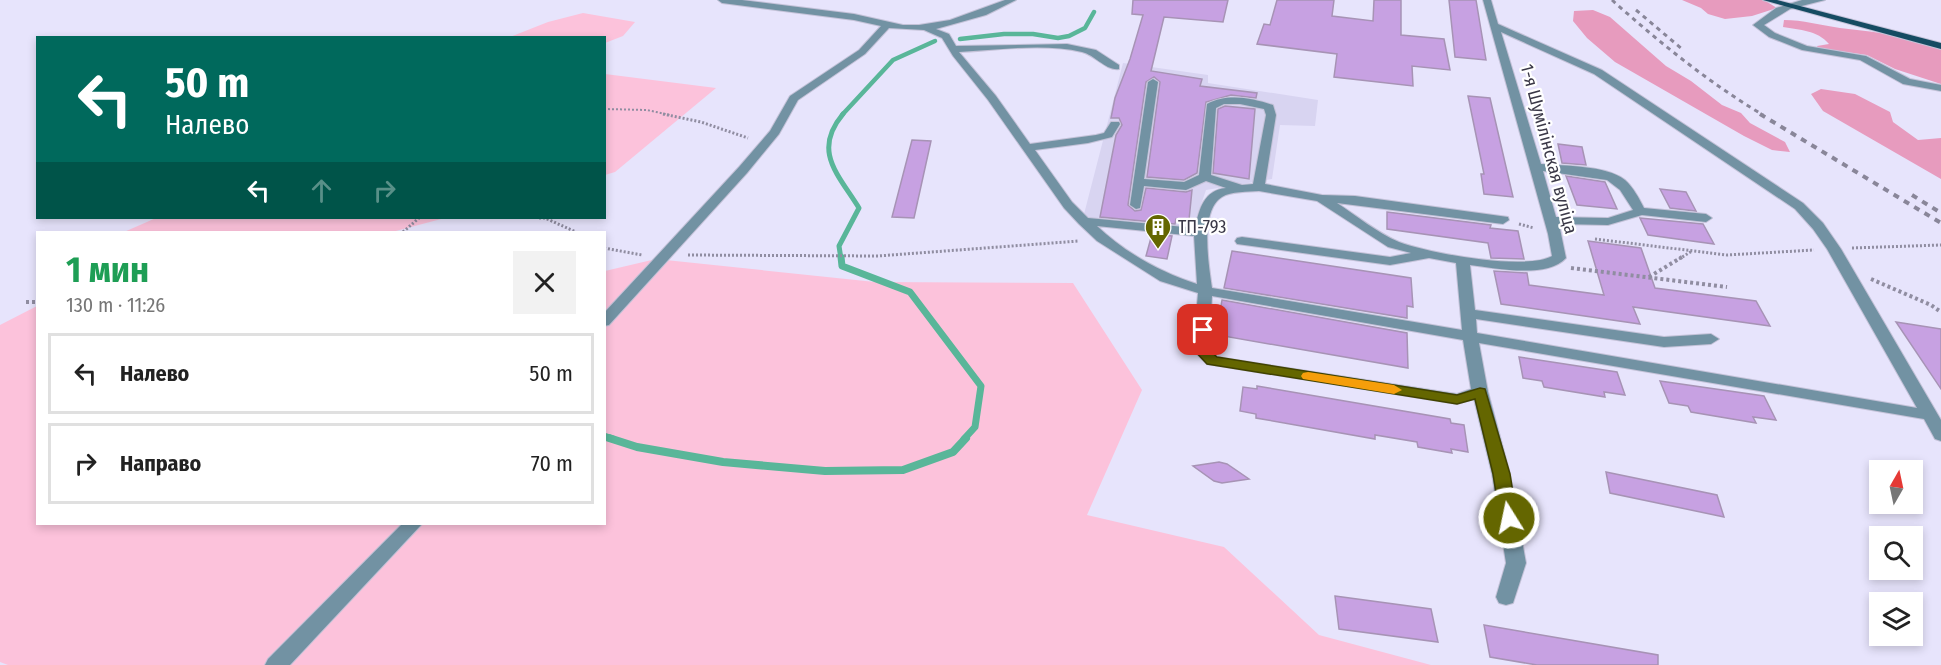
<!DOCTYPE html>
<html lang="ru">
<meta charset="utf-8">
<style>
:root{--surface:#fff;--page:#f2f2f2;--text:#222;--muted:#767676;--line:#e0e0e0}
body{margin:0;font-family:"Fira Sans Condensed",sans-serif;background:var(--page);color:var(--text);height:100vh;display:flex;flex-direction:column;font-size:22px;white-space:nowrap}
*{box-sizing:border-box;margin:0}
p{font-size:20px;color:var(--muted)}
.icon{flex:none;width:33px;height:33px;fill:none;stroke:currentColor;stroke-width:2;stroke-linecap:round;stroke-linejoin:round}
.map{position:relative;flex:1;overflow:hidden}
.drawer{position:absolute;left:36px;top:231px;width:570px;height:294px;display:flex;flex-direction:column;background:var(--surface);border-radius:0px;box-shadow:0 3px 9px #0003}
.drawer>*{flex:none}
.top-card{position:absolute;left:36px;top:36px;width:570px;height:183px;border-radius:0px;box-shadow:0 3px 9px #0003;background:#00695c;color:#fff;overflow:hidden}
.needle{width:39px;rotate:9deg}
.controls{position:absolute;left:1869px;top:460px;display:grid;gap:12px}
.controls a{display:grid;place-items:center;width:54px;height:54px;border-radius:0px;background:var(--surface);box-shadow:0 3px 9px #0003;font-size:30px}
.pin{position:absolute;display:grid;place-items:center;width:51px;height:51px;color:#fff;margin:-26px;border-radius:12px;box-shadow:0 3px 9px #0006}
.me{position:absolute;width:66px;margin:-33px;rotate:350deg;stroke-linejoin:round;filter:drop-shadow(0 0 4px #0008)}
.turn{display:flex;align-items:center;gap:21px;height:126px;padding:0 30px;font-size:27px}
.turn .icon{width:78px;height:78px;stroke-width:2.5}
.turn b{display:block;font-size:42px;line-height:51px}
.lanes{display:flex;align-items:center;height:57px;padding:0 30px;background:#0003;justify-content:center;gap:30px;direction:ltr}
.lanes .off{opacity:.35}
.round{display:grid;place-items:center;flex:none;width:63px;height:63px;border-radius:0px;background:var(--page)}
.head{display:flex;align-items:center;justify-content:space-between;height:102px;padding:0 30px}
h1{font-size:36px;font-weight:700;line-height:45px;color:#1e9e55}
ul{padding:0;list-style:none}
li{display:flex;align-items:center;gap:18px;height:81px;margin:0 12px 9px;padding:0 18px;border:3px solid var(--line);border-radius:0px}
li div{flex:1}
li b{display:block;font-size:22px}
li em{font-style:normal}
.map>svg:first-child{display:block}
.built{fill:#d8d4f1}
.green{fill:#fcc2db}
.forest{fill:#e79bbe}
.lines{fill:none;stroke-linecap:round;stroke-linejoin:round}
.stream-far3{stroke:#59b699;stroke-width:4.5}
.stream-far2{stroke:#59b699;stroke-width:5}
.stream-far1{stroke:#59b699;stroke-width:7}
.stream{stroke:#59b699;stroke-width:8}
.building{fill:#c7a1e2;stroke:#a793b5;stroke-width:1.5}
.minor-casing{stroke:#c4c2d8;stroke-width:2}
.major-casing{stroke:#c4c2d8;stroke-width:2}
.path-far2{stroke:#908da1;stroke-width:2;stroke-dasharray:2 2;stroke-linecap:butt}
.path-far1{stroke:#908da1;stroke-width:3;stroke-dasharray:2 2;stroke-linecap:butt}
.path{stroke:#908da1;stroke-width:4;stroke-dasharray:3 3;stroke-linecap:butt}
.minor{fill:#7292a3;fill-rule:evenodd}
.major{fill:#154b62;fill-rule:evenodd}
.rail-far1{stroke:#898699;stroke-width:3;stroke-dasharray:4.5 4.5;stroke-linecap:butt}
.rail{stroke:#898699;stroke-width:4;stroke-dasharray:6 6;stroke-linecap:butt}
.route{fill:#646600;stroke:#414200;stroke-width:1.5}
.slow{fill:#f59e0b}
.labels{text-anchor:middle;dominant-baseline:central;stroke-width:4.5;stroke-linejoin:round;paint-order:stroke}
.street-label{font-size:18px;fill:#3a3847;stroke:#fff}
.poi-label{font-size:18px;fill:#3a3847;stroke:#fff;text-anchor:start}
</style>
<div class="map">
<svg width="1941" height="665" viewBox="0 0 1941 665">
<rect width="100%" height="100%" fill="#e7e4fc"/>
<!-- built -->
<polygon class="built" points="1123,63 1208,75 1208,83 1318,100 1315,126 1280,125 1272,179 1206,190 1192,231 1083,218"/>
<!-- green -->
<g class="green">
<polygon points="583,13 635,22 623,36 605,43 604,38 510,37 548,22"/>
<polygon points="605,74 716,88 615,172 605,175"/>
<polygon points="156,218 445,218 392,232 124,232"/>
<polygon points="656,259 875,282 1073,283 1142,390 1087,515 1224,547 1319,635 1431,665 8,665 0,662 0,325 37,306 38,524 604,524 605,271"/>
</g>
<!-- forest -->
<g class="forest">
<polygon points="1682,0 1764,0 1777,8 1752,16 1725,19 1708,14 1701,8"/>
<polygon points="1593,10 1610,17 1666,66 1691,81 1722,105 1741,113 1750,123 1785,142 1790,152 1772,150 1744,136 1615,62 1587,38 1573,21 1574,11"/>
<path d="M1784 20C1803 20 1820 25 1840 28 1874 32 1909 35 1941 50V84L1895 69 1867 55 1818 48 1817 46 1829 44C1817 30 1800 30 1783 27Z"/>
<polygon points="1821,89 1855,94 1890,112 1893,122 1918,140 1941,138 1941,179 1823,111 1811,94"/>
</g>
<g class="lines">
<!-- stream-far3 -->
<g class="stream-far3">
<polyline points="960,39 1004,34 1033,34 1058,38 1069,36 1085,28 1094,12"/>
<polyline points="842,115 893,60 935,41"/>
</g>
<!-- stream-far2 -->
<path class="stream-far2" d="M841 259 839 246 859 208C838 174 812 151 843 114"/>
<!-- stream-far1 -->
<g class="stream-far1">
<polyline points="841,257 842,266 910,292 981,386 975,427 964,439"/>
<polyline points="604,436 613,439"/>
</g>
<!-- stream -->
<polyline class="stream" points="609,438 637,447 723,462 825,471 903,470 953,452 966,438"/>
</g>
<!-- building -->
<g class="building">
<polygon points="1133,0 1228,0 1223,22 1164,17 1151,71 1202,79 1200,86 1257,93 1256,98 1231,95 1206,102 1197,173 1184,180 1147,177 1160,82 1154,77 1146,82 1128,205 1135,211 1141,210 1146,188 1186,192 1192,190 1189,220 1176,219 1175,224 1100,217 1116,135 1122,125 1119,118 1111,118 1115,98 1130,59 1143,15 1132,14"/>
<polygon points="1277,0 1334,0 1332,16 1373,21 1374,0 1401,0 1401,35 1444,39 1450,70 1412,66 1413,86 1334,77 1337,54 1257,44 1264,24 1270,25"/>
<polygon points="1449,0 1476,0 1486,60 1455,57"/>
<polygon points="1468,96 1490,98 1513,197 1484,194 1481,174 1484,174"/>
<polygon points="1225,106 1255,109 1249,179 1213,173 1218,109"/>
<polygon points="912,140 931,141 914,218 892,217"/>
<polygon points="1558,144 1582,147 1586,165 1562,163"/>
<polygon points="1566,176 1605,182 1617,209 1577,205"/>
<polygon points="1660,189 1686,192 1696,211 1670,208"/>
<polygon points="1387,212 1491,225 1490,228 1518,231 1524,259 1491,258 1488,243 1387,229"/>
<polygon points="1640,218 1703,224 1714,244 1648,235"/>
<polygon points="1152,234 1172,236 1167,259 1146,256"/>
<polygon points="1588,241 1641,248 1655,288 1756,301 1770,326 1633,307 1640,324 1501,304 1494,271 1527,273 1529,285 1604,295"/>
<polygon points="1232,251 1411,278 1413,307 1407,306 1407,318 1224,288"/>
<polygon points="1222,300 1407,333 1408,368 1212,334 1218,306 1221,306"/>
<polygon points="1896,322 1941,329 1941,389"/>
<polygon points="1519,357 1617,372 1625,395 1604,392 1605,397 1544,387 1542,381 1523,378"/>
<polygon points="1660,381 1764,396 1776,420 1753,417 1756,423 1691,412 1688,406 1669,403"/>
<polygon points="1257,386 1450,419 1451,423 1464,425 1468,452 1451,449 1452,453 1418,447 1417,442 1375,435 1375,439 1256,418 1256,414 1240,411 1243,387 1257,389"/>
<polygon points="1219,462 1227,464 1249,479 1222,483 1214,481 1193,466"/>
<polygon points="1606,472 1717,495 1724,517 1610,493"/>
<polygon points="1335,596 1431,609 1438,642 1339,629"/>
<polygon points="1484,625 1658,655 1658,665 1537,665 1490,657"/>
</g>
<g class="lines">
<!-- minor casing -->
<g class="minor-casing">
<g id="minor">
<path d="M718 0H742L854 14 903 25H919L950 20 1005 0H1016L986 15 936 29 949 34 956 46 1067 44 1096 50 1119 65V69C1106 71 1095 55 1082 52 1044 43 998 50 959 52L996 96 1030 144 1096 135 1104 133 1111 122H1119L1120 124 1112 137 1088 143 1035 150 1072 202 1088 218 1195 228C1199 209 1204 190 1226 188L1206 181 1186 190 1144 186 1140 208 1136 209 1130 205 1148 82 1153 79 1158 82 1144 179 1184 182 1199 175 1207 104C1228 93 1251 98 1273 105L1276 115 1265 184 1322 195 1355 196 1508 217 1509 220 1503 224 1337 203C1356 215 1377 233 1399 242 1428 253 1525 271 1552 256L1548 234 1483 0H1491L1498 24 1602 70 1803 203 1823 223 1841 249 1941 420V441L1935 439 1924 419 1479 343 1488 392 1510 474 1526 563 1513 603 1506 605 1499 603 1496 597 1506 563 1492 474 1474 399 1457 404 1207 364 1193 350 1198 293 1160 281 1097 241 1079 224 1064 208 988 100 953 56 942 38 924 30 889 28 865 54 798 100 779 134 747 173 609 325 604 326V313L739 167 770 131 790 96 859 50 881 26 854 20 722 3ZM1501 32 1594 74 1795 209 1813 229 1827 249 1917 408 1477 333 1476 319 1664 347 1711 344 1719 339 1711 334 1664 337 1475 310 1470 265C1495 268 1547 279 1566 258L1559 224 1608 225 1642 215 1706 222 1712 218 1706 214 1644 208C1639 198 1633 187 1625 180 1606 165 1564 166 1541 164ZM1224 104H1240L1264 109 1266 115 1253 184 1242 185 1211 175 1216 108ZM1543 171 1607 180 1620 190 1633 210 1608 218 1556 217ZM1259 191 1317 201 1388 247 1411 253 1390 257 1242 237 1237 238 1235 241 1237 244 1390 265 1429 258 1456 263 1462 330 1212 288C1209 266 1199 211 1222 197 1231 191 1248 192 1259 191ZM1097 226 1194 236 1197 284C1162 273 1124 252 1097 226ZM1212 296 1463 340 1471 389 1457 394 1217 357 1209 349Z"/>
<polygon points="1802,0 1825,0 1790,9 1764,25 1775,33 1807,46 1866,56 1910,79 1941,85 1941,91 1903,84 1860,60 1802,50 1769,37 1753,25 1776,8"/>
<polygon points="402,524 422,524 290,665 265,665 268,659"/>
</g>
</g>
<!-- major casing -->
<g class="major-casing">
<polygon id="major" points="1763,0 1777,0 1941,43 1941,49"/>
</g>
<!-- path-far2 -->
<polyline class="path-far2" points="604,109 647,110 670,115"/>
<!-- path-far1 -->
<g class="path-far1">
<polyline points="663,114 701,122 748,138"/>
<polyline points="539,218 545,218 576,232"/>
<polyline points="1519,224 1534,228"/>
<polyline points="403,232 419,218"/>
<polyline points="1595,239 1727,255 1814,250"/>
<polyline points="604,248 642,255"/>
<polyline points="1852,248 1941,245"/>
<polyline points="688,255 878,256 1079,241"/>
<polyline points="1679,259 1692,251"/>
</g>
<!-- path -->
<g class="path">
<polyline points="1571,268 1727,287"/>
<polyline points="1649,277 1682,257"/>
<polyline points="1871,279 1931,305 1941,312"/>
<polyline points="26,302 38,302"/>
</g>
<!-- minor -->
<use href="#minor" class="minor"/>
<!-- major -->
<use href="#major" class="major"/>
<!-- rail-far1 -->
<g class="rail-far1">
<path d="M1612 0C1660 43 1708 82 1763 115"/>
<polyline points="1636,10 1682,49"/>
</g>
<!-- rail -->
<g class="rail">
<polyline points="1760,114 1941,223"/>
<polyline points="1912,195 1941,213"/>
</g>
</g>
<!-- route -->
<polygon class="route" points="1203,326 1210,330 1208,349 1217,357 1457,395 1480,388 1485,389 1510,474 1517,518 1515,523 1509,525 1503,523 1500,518 1493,474 1475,399 1457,404 1207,364 1194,350 1196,330"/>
<!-- slow -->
<polygon class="slow" points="1308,372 1394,385 1402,390 1394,394 1303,379 1301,376 1303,373"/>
<!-- icons -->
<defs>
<g id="building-pin" transform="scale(1.35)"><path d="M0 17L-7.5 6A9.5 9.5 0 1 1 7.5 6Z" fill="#646600" stroke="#fff"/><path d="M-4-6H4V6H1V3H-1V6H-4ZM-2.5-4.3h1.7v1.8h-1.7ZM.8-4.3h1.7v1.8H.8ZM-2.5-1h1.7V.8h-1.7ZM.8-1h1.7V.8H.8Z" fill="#fff"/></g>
</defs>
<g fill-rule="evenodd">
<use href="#building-pin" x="1158" y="227"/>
</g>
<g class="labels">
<!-- street labels -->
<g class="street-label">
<text transform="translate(1549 149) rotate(75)">1-я Шумілінская вуліца</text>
</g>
<!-- poi labels -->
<g class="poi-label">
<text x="1178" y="227">ТП-793</text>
</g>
</g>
</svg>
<div class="controls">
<a><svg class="needle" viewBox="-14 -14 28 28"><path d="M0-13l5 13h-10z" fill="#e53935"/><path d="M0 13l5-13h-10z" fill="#767676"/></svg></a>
<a><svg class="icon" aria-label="search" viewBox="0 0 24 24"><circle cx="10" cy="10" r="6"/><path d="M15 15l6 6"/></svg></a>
<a><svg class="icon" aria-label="layers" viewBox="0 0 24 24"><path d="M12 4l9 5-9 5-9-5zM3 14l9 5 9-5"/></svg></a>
</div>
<div class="pin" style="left:1203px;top:330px;background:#d93025"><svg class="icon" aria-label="arrive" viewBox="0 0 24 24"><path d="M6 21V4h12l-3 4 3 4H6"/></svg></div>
<svg class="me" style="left:1509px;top:518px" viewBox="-20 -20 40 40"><circle r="17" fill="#646600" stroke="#fff" stroke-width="3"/><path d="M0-11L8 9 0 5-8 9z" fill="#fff"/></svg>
<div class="top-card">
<div class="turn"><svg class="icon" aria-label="left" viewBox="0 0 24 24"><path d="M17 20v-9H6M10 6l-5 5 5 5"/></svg><div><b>50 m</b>Налево</div></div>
<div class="lanes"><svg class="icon" aria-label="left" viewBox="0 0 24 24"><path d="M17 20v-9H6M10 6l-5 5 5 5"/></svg><svg class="icon off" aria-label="ahead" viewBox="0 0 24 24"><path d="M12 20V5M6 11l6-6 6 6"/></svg><svg class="icon off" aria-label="right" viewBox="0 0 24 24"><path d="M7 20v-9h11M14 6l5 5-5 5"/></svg></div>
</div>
<section class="drawer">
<div class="head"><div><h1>1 мин</h1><p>130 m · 11:26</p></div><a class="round"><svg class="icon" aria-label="close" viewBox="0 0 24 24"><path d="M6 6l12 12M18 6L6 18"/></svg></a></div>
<ul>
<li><svg class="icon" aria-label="left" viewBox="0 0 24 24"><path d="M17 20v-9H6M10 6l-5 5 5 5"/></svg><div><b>Налево</b></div><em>50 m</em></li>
<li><svg class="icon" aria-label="right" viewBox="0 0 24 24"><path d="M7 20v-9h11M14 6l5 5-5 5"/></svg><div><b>Направо</b></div><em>70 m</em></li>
</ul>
</section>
</div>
